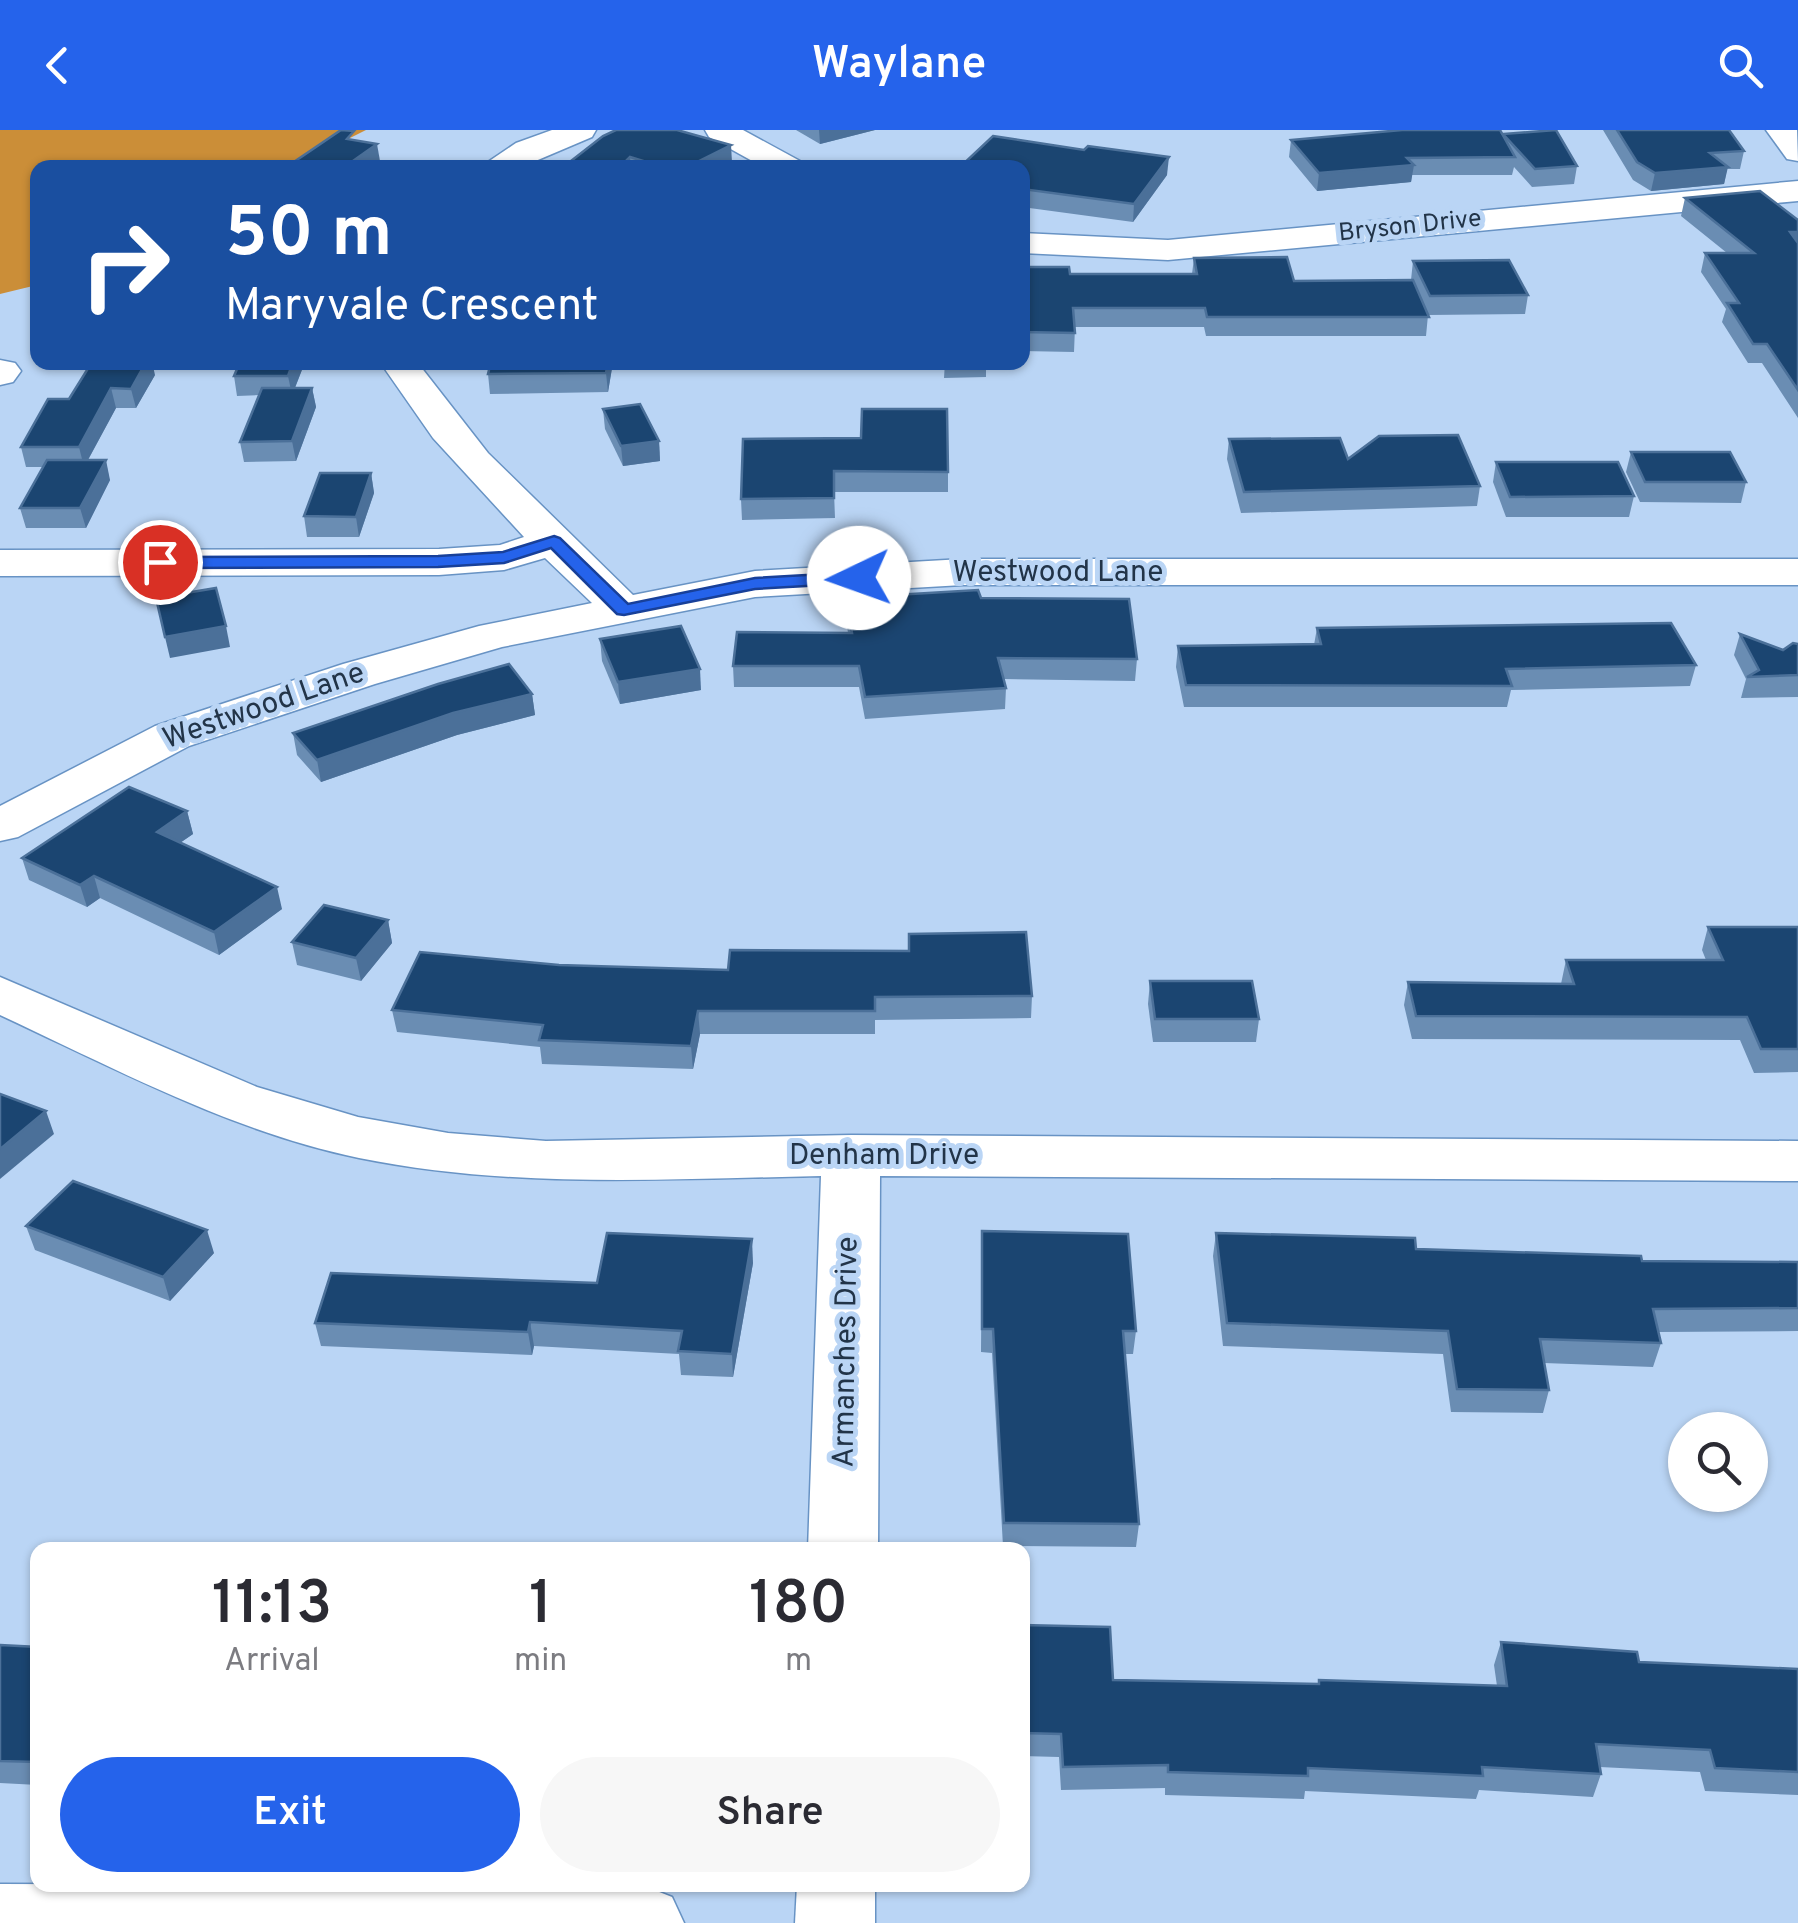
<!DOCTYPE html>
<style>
:root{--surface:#fff;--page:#f7f7f7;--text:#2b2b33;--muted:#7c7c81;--accent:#2563eb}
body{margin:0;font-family:Overpass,sans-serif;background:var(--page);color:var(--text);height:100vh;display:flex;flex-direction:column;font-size:38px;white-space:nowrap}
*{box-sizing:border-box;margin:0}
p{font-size:32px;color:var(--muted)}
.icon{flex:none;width:55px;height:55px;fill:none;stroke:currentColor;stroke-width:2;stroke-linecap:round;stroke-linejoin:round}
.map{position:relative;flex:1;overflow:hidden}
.drawer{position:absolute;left:30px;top:1412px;width:1000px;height:350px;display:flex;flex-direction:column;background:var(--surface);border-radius:20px;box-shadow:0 2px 8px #0004}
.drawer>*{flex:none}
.top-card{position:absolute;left:30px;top:30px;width:1000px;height:210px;border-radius:20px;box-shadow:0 2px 8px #0004;background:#1a4fa0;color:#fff;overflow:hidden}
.tools{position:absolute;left:1668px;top:1282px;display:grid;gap:20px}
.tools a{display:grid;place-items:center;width:100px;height:100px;border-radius:50%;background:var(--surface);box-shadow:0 2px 8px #0004;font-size:50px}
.pin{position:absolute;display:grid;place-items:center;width:85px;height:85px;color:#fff;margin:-42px;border:5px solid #fff;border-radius:50%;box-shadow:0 2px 10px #0007}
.me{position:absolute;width:110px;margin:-55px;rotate:267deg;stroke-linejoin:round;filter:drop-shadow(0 0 8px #0008)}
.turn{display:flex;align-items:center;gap:35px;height:210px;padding:0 30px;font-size:45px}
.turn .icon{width:130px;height:130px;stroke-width:2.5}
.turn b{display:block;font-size:70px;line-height:85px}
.eta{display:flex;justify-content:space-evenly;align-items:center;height:170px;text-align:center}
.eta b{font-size:60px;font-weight:600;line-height:70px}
.cta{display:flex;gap:20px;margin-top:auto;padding:20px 30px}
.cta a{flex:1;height:115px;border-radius:60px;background:var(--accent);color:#fff;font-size:40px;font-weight:600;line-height:115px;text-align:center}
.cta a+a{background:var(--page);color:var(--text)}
header{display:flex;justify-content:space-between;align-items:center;height:130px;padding:0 30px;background:var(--accent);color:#fff;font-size:45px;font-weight:600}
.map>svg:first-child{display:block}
.forest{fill:#cb8e38}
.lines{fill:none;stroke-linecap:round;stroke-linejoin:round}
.minor-casing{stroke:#6893c4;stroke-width:3}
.minor{fill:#fff;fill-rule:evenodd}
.wall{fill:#6a8db3}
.shaded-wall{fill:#4b7099}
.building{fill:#1b4571;stroke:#4b7099;stroke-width:2.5}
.route{fill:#2563eb;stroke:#184099;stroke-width:2.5}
.labels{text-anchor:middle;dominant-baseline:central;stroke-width:10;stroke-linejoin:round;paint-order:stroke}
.far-street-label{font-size:25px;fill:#223448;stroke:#bad5f5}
.street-label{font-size:30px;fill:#223448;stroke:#bad5f5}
</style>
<header><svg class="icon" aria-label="back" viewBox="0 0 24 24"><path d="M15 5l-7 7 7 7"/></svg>Waylane<svg class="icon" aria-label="search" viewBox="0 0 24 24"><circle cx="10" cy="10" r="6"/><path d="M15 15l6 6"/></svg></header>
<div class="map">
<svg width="1798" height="1793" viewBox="0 0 1798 1793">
<rect width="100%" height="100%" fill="#bad5f5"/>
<!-- forest -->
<polygon class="forest" points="0,0 366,0 292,37 38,38 37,155 0,164"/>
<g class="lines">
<!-- minor casing -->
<g class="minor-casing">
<g id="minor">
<polygon points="552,0 596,0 592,7 519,38 479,38 516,13"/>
<polygon points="705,0 743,0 800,31 805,38 765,38 709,7"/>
<polygon points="1766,0 1797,0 1798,31 1787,29"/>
<polygon points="1798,51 1798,71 1168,130 1022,123 1022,103 1168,110"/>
<polygon points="0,230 15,233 21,241 13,252 0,255"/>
<polygon points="380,232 417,232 488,323 633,465 755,441 963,429 1798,429 1798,455 963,455 755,467 502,517 375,554 189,616 18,707 0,711 0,676 155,596 343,534 479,496 592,473 545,428 504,440 439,445 0,446 0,420 439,419 500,415 524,407 433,308"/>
<path d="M0 847 257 957 358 987 448 1003 546 1011 851 1005 1798 1011V1051L880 1046 878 1420H808L821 1046C666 1049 512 1059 359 1028 233 1002 116 939 0 885Z"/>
<polygon points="0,1754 644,1756 672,1767 684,1793 0,1793"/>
<polygon points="797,1755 875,1755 875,1793 795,1793"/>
</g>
</g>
<!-- minor -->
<use href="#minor" class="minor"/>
</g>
<!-- wall -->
<g class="wall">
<polygon points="796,0 875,0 820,14"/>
<polygon points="1603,0 1729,0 1744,21 1740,39 1727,39 1724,54 1651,61 1633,50"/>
<polygon points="1503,4 1577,36 1574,54 1532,57 1514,37 1512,45 1412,45 1411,52 1317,61 1289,27 1291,10"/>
<polygon points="603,6 732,32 721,38 562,38"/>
<polygon points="1022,38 1167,45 1133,92 1022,77"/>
<polygon points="1685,68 1798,90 1798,288 1762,233 1748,233 1722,192 1726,179 1701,142 1705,123 1727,123 1681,86"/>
<polygon points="1194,128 1294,151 1411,150 1413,131 1528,165 1525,184 1428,185 1426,206 1206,206 1204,197 1075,197 1074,222 1022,221 1022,137 1070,144 1192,144"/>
<polygon points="305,232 295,258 312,258 316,277 296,331 244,332 240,312 259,265 237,266 234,246"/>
<polygon points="613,232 608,262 490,264 488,244"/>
<polygon points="945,232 986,232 986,247 944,248"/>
<polygon points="155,245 136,278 116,278 88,330 110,350 86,398 26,398 20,378 43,337 26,337 21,317 69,269"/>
<polygon points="603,279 659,311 660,331 623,336 605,299"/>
<polygon points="743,309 948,342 948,362 834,362 835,388 742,390 741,369"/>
<polygon points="1229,309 1348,329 1480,356 1477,376 1241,383 1227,329"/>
<polygon points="1631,322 1746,352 1741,373 1640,372 1626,342"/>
<polygon points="1496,332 1634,366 1629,387 1506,387 1493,352"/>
<polygon points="371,343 374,363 359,407 307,407 304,386"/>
<polygon points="845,468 981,468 1137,529 1135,551 1004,549 1006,558 1005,579 865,589 859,557 734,557 733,536 848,503 846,489"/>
<polygon points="1317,498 1696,535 1690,556 1511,560 1507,577 1184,577 1176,537 1178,516 1314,515"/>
<polygon points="1740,504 1783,520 1798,514 1798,567 1741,568 1746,549 1734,525"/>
<polygon points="600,509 701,560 620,574 602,531"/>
<polygon points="532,564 535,585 457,605 321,652 297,625 293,603"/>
<polygon points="187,681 193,704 180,713 282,779 219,825 100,768 87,777 29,750 22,728"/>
<polygon points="388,790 392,813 361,851 297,835 292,812"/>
<polygon points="1708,797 1798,797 1798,942 1754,943 1740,910 1412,909 1404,875 1408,852 1561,854 1566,830 1706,830 1702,820"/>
<polygon points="559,835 1032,866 1031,888 875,890 875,904 700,904 693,939 542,934 540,917 397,902 392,880"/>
<polygon points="1150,851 1259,889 1256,912 1153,912 1148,874"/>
<polygon points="26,1096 214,1123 170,1171 35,1120"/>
<polygon points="982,1101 1136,1201 1133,1224 1125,1224 1139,1394 1136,1417 1003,1416 992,1223 981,1222"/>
<polygon points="1216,1103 1416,1119 1642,1131 1798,1132 1798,1201 1658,1202 1661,1213 1653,1237 1544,1233 1549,1260 1543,1283 1451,1282 1443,1224 1223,1216 1213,1126"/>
<polygon points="753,1133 733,1247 681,1245 679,1224 534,1216 532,1225 321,1216 315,1193"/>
<polygon points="1022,1495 1113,1550 1318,1554 1319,1550 1497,1556 1494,1535 1501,1512 1639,1532 1798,1539 1798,1665 1705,1661 1700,1642 1600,1637 1601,1644 1593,1667 1479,1660 1476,1669 1305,1661 1304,1669 1165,1665 1165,1658 1061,1660 1059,1627 1022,1626"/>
<polygon points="0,1515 38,1517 38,1655 0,1653"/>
</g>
<!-- shaded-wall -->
<g class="shaded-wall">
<polygon points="819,0 875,0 820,14"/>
<polygon points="377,14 380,31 371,38 343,38"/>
<polygon points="731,15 732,32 721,38 685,38"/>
<polygon points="630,27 631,38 619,38"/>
<polygon points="1169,27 1167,45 1133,92 1134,74"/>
<polygon points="1414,35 1411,52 1317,61 1319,43"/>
<polygon points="1728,37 1724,54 1651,61 1655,43"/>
<polygon points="1790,102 1798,102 1798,119"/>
<polygon points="146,232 152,232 155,245 136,278 131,259"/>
<polygon points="293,232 305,232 292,265 288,246"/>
<polygon points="608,232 613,232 608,262 606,243"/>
<polygon points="111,258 116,278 84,337 79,317"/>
<polygon points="312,258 316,277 296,331 292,311"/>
<polygon points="659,311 660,331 623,336 621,316"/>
<polygon points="106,330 110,350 86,398 80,378"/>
<polygon points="371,343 374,363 359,407 356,387"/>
<polygon points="226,496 230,517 170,528 165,507"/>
<polygon points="700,539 701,560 620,574 618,552"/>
<polygon points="532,564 535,585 457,605 321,652 317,630 453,583"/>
<polygon points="187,681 193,704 162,725 157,702"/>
<polygon points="94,746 100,768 87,777 80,755"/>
<polygon points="277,757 282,779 219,825 214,802"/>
<polygon points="388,790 392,813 361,851 356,828"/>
<polygon points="698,881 700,904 693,939 691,916"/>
<polygon points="46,981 54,1004 0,1049 0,1019"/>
<polygon points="207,1100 214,1123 170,1171 163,1147"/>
<polygon points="752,1109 753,1133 733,1247 732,1224"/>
<polygon points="530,1192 534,1216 532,1225 528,1202"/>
</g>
<!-- building -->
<g class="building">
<polygon points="341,0 354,1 347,9 377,14 343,38 285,38"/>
<polygon points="616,0 677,0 731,15 685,38 666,38 630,27 619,38 562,38 603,6"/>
<polygon points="1402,0 1500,0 1515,27 1407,28 1414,35 1319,43 1291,10"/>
<polygon points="1556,0 1577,36 1535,39 1503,4"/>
<polygon points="1617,0 1729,0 1744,21 1710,23 1728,37 1655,43 1637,32"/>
<polygon points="993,6 1084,20 1088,16 1169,27 1134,74 1022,59 1022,38 959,38"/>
<polygon points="1760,61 1798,90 1798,102 1790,102 1798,113 1798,260 1767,214 1753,214 1727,173 1739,173 1705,123 1754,123 1685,68"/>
<polygon points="1287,127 1294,151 1413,150 1429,187 1207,187 1205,178 1073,178 1075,203 1022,202 1022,137 1069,137 1070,144 1197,144 1194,128"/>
<polygon points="1509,130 1528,165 1430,166 1413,131"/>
<polygon points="92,232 146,232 131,259 111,258 79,317 21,317 48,269 69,269"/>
<polygon points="240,232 293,232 288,246 234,246"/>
<polygon points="491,232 608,232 606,243 488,244"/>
<polygon points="262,258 312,258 292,311 240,312"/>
<polygon points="640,274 659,311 621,316 603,279"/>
<polygon points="862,279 947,279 948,342 834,341 834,368 741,369 743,309 861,308"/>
<polygon points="1458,305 1480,356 1244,362 1229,309 1340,308 1348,329 1379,306"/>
<polygon points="1631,322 1730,322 1746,352 1645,352"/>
<polygon points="47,330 106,330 80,378 20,378"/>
<polygon points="1496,332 1618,332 1634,366 1510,367"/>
<polygon points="320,343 371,343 356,387 304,386"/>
<polygon points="216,458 226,496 165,507 156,468"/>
<polygon points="978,460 981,468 1129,469 1137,529 998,528 1006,558 865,567 859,536 733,536 737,502 852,503 845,468"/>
<polygon points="1671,493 1696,535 1506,539 1512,556 1186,555 1178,516 1321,514 1317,498"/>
<polygon points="681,496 700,539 618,552 600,509"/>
<polygon points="1740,504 1783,520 1793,513 1798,514 1798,545 1747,547 1759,540"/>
<polygon points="509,534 532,564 453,583 317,630 293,603 438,554"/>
<polygon points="129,657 187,681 157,702 277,757 214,802 94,746 80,755 22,728"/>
<polygon points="324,775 388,790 356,828 292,812"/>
<polygon points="1708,797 1798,797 1798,919 1761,919 1747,887 1416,886 1408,852 1574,854 1566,830 1723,830"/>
<polygon points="1026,802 1032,866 875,867 875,881 698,881 691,916 539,910 543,895 392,880 420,822 559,835 728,840 730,820 909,821 909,804"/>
<polygon points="1150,851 1252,851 1259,889 1155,889"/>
<polygon points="0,964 46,981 0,1019"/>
<polygon points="73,1051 207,1100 163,1147 26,1096"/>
<polygon points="982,1101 1128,1104 1136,1201 1123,1201 1139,1394 1004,1393 993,1199 982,1199"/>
<polygon points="607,1103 752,1109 732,1224 678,1221 682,1201 530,1192 528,1202 315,1193 331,1143 597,1153"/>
<polygon points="1216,1103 1415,1108 1416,1119 1641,1126 1642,1131 1798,1132 1798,1178 1653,1179 1661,1213 1540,1209 1549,1260 1457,1259 1448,1201 1227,1193"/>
<polygon points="1022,1495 1110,1497 1113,1550 1319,1554 1319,1550 1507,1556 1501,1512 1637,1522 1639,1532 1798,1539 1798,1642 1715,1638 1710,1620 1596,1614 1601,1644 1482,1637 1483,1646 1308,1638 1308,1646 1168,1642 1168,1635 1063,1637 1061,1604 1022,1603"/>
<polygon points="0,1515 38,1517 38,1632 0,1631"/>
</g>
<!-- route -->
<polygon class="route" points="554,406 560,408 628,474 755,448 859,442 868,448 859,453 755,459 624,485 617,484 551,418 504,433 438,437 160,438 151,432 160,427 438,426 503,422"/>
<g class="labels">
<!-- far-street labels -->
<g class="far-street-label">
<text transform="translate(1410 97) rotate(-6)">Bryson Drive</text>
</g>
<!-- street labels -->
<g class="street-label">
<text x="1058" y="443">Westwood Lane</text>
<text transform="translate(264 577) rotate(-19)">Westwood Lane</text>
<text x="884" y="1026">Denham Drive</text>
<text transform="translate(847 1222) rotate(-89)">Armanches Drive</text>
</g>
</g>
</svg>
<div class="tools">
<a><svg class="icon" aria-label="search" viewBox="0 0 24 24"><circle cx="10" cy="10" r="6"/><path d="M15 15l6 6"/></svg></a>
</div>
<div class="pin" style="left:160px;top:432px;background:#d93025"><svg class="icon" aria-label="arrive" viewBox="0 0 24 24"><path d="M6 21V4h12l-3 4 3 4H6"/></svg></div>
<svg class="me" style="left:859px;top:448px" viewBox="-20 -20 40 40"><circle r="19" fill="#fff"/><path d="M0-13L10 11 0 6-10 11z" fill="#2563eb"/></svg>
<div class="top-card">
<div class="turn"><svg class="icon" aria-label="right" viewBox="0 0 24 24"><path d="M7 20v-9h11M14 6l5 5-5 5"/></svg><div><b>50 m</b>Maryvale Crescent</div></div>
</div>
<section class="drawer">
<div class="eta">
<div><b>11:13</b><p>Arrival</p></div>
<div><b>1</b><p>min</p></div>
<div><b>180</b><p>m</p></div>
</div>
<div class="cta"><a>Exit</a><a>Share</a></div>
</section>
</div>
